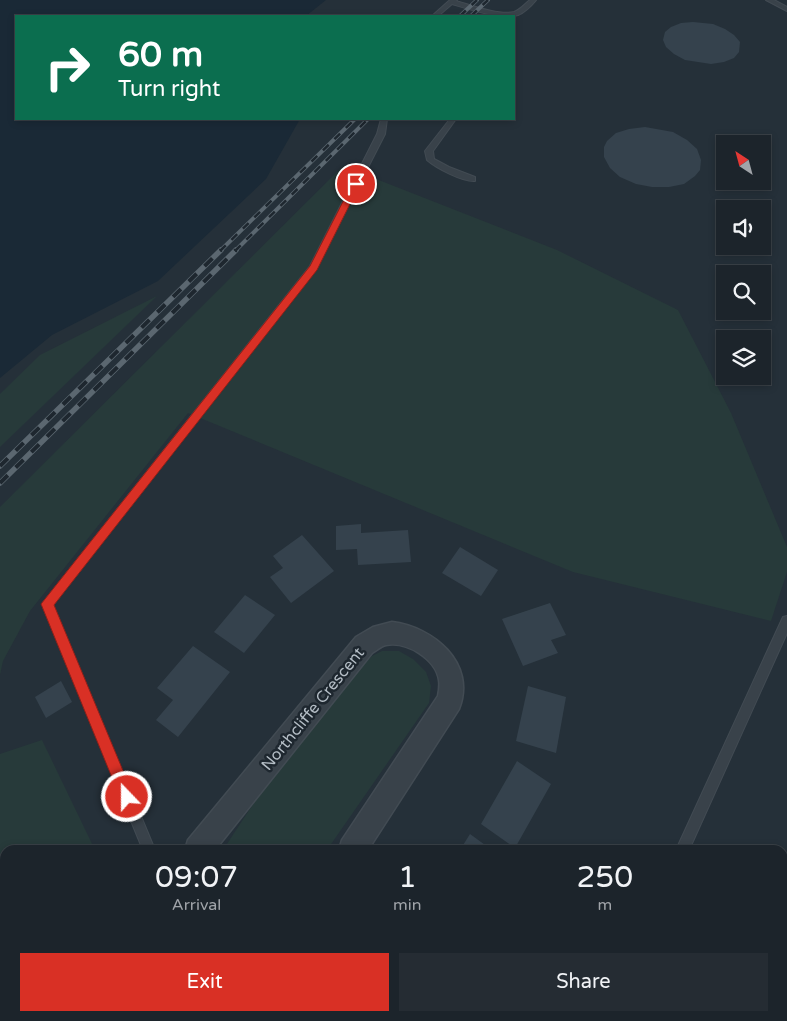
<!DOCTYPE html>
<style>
:root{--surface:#1c242b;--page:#252c33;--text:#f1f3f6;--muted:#a0a4a9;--line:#3a4147;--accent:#d93025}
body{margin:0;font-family:"Varela Round",sans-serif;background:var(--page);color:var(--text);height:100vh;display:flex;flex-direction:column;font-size:19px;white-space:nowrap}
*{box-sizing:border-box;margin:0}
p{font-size:16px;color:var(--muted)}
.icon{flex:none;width:28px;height:28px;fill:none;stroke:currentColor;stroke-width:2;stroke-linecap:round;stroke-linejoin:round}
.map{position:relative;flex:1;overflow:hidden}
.panel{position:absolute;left:0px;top:845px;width:788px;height:176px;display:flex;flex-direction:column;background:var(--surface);border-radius:15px 15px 0 0;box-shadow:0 2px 8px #0003,0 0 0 1px var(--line)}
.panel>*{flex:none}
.banner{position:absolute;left:15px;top:15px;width:500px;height:105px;border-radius:0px;box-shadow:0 2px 8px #0003,0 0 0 1px var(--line);background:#0b6e4f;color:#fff;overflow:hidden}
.needle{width:32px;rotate:324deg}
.buttons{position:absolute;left:716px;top:135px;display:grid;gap:10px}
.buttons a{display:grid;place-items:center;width:55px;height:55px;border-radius:0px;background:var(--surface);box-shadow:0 2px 8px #0003,0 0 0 1px var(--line);font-size:25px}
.pin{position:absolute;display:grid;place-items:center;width:42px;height:42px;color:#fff;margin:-21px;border:2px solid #fff;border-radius:50%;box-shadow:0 1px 5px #0007}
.me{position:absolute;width:55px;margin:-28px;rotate:338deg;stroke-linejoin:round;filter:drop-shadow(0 0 4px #0008)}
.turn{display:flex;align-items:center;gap:18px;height:105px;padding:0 20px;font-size:22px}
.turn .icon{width:65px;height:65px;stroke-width:2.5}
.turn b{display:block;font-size:35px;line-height:42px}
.eta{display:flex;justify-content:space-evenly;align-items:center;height:85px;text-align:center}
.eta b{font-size:30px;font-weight:600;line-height:35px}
.cta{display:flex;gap:10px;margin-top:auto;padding:10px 20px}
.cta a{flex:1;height:58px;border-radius:0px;background:var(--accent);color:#fff;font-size:20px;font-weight:600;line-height:58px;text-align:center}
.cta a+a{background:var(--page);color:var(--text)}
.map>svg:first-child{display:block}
.green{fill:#273a3a}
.water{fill:#1a2936}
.building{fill:#35424d}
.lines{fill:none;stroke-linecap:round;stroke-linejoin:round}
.service-casing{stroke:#424b53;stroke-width:2}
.minor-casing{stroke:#424b53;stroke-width:3}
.service{fill:#39424a;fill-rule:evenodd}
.minor{fill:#39424a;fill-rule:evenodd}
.rail-far1-casing{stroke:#5b6770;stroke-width:4}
.rail-casing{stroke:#5b6770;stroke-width:5.5}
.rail-far1{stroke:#1e272f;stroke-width:2.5;stroke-dasharray:8;stroke-linecap:butt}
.rail{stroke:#1e272f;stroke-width:4;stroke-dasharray:11;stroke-linecap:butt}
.route{fill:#d93025;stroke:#8d1f18}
.labels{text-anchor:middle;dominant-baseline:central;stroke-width:5;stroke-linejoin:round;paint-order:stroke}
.street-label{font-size:16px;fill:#b4bdc5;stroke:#1e272f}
</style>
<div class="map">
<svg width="787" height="1021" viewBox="0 0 787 1021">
<rect width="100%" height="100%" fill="#253039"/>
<!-- green -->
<g class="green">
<polygon points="343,166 557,250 678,310 731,413 787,547 787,572 771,621 573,572 188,413 30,611 3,661 0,675 0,507"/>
<polygon points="157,296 0,447 0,394 40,355"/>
<polygon points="382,651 399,651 413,659 426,672 431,686 429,703 327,850 223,850 263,789 356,672 372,656"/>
<polygon points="42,740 95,850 5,850 5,1016 176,1016 178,1021 0,1021 0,754"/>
</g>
<!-- water -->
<polygon class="water" points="0,0 326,0 306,16 16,16 16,119 300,119 266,179 158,281 52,335 0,378"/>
<!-- building -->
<g class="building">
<polygon points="693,22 713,24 725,29 734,35 740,42 739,52 734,58 724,62 711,64 685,60 674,54 666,47 663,40 665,32 671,27 681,23"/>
<polygon points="645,127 673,132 687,140 697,149 701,160 700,170 695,176 684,184 669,187 652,187 636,184 620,177 610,168 604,157 604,147 607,141 616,133 629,129"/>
<polygon points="361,524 361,533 408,530 411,562 358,565 357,549 336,550 336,526"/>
<polygon points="302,535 334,571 291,603 270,577 283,568 273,556"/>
<polygon points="460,547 498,570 481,596 442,573"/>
<polygon points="245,595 275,615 244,653 214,632"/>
<polygon points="550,603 566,635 551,640 558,653 523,666 502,619"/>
<polygon points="193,646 230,672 178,737 156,720 173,700 157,688"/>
<polygon points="61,681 72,702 46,718 35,697"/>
<polygon points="528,686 566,697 556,753 516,741"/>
<polygon points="517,761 551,784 515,848 481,824"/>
<polygon points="470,834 492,850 460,850"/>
<polygon points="787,901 787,926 782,923 782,913"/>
<polygon points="782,953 787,956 787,1021 772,1021 765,1016 782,1016"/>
</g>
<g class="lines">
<!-- service casing -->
<g class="service-casing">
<g id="service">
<path d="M450 0H457L456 1C470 5 500 16 514 12 520 10 525 4 530 0H536C531 6 525 12 518 15 501 20 469 9 452 4L438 16H432Z"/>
<polygon points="766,0 774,0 787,7 787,11"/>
<polygon points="381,119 387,119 385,134 316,269 53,605 155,850 143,850 42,604 310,266 377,134"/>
<path d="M450 119H456L433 151 434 159 449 167 475 177V181C463 182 436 168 427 160L425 151Z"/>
<polygon points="787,616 787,633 689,850 676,850 783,617"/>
<polygon points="599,1016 613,1016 611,1021 597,1021"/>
</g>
</g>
<!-- minor casing -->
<g class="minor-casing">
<g id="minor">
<path d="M392 622C433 627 477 663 459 709L368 850H339L342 840 438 696C439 691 440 686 439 680 436 659 407 641 386 645 381 646 377 650 372 653L215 850H185L188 840 356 637 373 627Z"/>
<polygon points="226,1016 257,1016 255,1021 224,1021"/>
</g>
</g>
<!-- service -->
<use href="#service" class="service"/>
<!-- minor -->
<use href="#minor" class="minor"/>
<!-- rail-far1 casing -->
<g class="rail-far1-casing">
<g id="rail-far1">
<polyline points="460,16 477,0"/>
<polyline points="471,16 488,0"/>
<polyline points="220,251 355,119"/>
<polyline points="235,251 368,119"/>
</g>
</g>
<!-- rail casing -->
<g class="rail-casing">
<g id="rail">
<polyline points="0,466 221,250"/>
<polyline points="0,483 236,250"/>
</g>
</g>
<!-- rail-far1 -->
<use href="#rail-far1" class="rail-far1"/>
<!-- rail -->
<use href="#rail" class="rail"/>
</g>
<!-- route -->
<polygon class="route" points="356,181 360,184 317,270 54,605 134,797 132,802 127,804 122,802 41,604 310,266 352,184"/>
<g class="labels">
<!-- street labels -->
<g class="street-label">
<text transform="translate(313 709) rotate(-51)">Northcliffe Crescent</text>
</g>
</g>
</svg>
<div class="buttons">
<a><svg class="needle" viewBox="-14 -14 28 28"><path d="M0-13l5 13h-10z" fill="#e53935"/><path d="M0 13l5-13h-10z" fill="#a0a4a9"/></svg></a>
<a><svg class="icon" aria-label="sound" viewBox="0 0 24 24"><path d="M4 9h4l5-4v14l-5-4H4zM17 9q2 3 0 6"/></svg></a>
<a><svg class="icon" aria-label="search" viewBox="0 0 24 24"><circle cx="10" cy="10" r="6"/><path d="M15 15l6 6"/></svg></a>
<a><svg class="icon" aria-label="layers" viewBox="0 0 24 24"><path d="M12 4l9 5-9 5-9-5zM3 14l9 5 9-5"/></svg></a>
</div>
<div class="pin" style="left:356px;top:184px;background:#d93025"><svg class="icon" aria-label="arrive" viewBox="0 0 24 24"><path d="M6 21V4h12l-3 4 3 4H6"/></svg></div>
<svg class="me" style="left:127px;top:797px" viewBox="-20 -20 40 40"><circle r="17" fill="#d93025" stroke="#fff" stroke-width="3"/><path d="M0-11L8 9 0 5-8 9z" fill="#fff"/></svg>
<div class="banner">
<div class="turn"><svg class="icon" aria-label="right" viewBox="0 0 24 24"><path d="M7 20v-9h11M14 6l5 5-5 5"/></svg><div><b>60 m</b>Turn right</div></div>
</div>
<section class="panel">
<div class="eta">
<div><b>09:07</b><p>Arrival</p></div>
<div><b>1</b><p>min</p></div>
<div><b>250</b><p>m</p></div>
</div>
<div class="cta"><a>Exit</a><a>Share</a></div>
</section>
</div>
